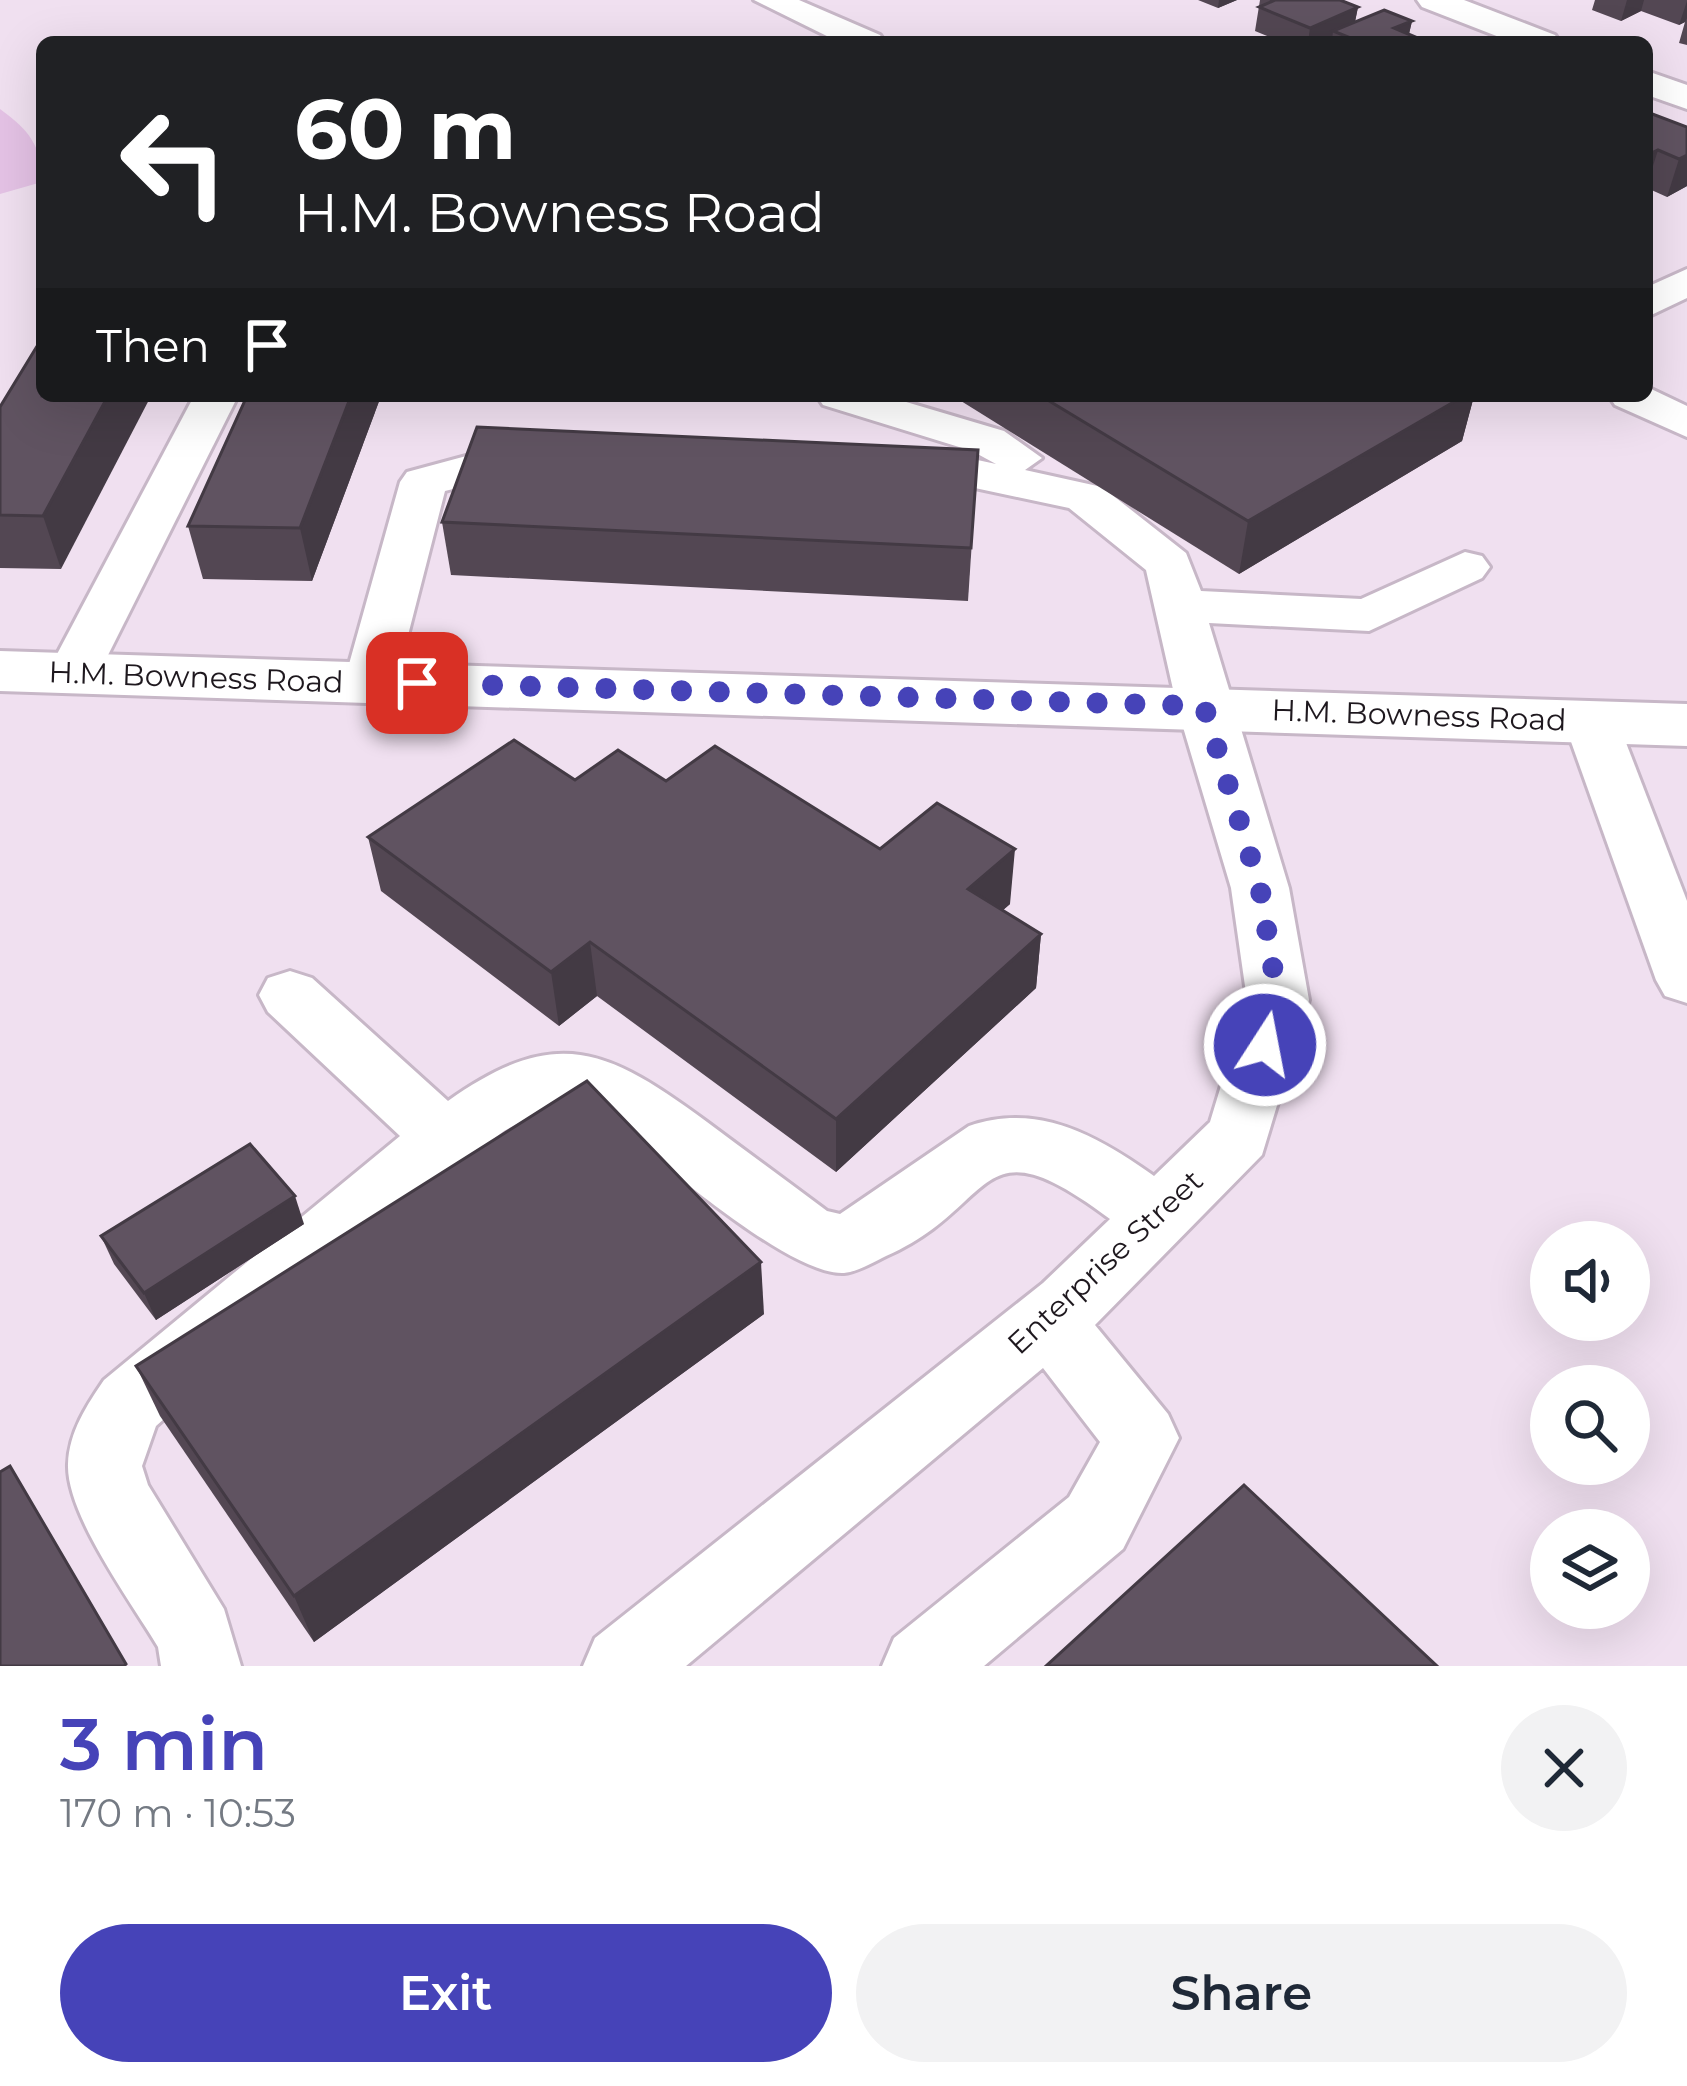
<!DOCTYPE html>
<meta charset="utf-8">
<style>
:root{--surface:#fff;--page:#f2f2f3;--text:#1f2937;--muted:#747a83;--accent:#4643b8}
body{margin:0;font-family:Montserrat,sans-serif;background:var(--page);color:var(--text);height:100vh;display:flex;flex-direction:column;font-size:45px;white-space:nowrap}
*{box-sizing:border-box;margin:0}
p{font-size:39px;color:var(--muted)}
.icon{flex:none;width:66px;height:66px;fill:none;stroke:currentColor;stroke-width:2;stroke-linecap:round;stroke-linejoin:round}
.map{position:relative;height:1666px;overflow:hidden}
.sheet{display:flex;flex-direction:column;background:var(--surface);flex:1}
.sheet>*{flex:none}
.banner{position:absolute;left:36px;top:36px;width:1617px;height:366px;border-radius:18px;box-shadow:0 12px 48px #0002;background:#202124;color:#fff;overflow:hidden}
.tools{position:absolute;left:1530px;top:1221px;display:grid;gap:24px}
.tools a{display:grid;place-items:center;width:120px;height:120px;border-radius:50%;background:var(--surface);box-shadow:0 12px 48px #0002;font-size:60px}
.pin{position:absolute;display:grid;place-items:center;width:102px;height:102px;color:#fff;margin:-51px;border-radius:24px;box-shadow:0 6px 18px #0006}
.me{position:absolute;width:132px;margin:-66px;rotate:11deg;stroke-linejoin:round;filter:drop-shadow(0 0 9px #0008)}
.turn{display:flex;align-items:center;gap:42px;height:252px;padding:0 60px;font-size:54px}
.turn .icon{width:156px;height:156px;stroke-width:2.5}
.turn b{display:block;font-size:84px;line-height:102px}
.then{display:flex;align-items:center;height:114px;padding:0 60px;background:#0003;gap:24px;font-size:45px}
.round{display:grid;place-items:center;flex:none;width:126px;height:126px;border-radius:63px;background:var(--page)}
.summary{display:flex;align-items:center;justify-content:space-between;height:204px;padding:0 60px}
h1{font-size:72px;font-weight:600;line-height:90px;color:var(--accent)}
.cta{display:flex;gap:24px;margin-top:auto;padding:24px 60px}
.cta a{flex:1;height:138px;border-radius:72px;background:var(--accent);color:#fff;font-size:48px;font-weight:600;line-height:138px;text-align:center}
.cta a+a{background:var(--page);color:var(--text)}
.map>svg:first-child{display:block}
.green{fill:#e4c2e5}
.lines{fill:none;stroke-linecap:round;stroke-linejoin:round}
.minor-casing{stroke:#c7b7c7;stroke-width:6}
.major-casing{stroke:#c7b7c7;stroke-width:6}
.minor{fill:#fff;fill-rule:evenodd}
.major{fill:#fff;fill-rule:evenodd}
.wall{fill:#534753}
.shaded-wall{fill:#433a44}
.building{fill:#605361;stroke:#433a44;stroke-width:3}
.route{stroke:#4643b8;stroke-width:21;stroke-dasharray:0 37.8}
.labels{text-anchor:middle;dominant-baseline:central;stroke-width:12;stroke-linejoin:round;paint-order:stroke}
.street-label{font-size:30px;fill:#1e181e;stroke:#fff}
</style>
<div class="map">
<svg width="1687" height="1666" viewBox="0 0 1687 1666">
<rect width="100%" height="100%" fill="#f0e0f0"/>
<!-- green -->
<path class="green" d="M0 109C29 130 42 146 42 182L0 194Z"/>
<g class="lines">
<!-- minor casing -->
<g class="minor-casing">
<g id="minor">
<polygon points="754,0 799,0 880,35 885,42 839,42"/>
<polygon points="1417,0 1464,0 1555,35 1560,42 1512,42 1422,7"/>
<polygon points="1647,71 1687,85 1687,109 1647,95"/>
<polygon points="1687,269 1687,298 1647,317 1647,287"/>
<polygon points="1647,387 1687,406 1687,437 1615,405 1609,396 1647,396"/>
<polygon points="194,396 238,396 99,673 92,685 73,690 54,685 47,673"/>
<path d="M817 396H886L1004 431 1042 458 1025 470 1102 487 1186 553 1201 591 1361 599 1465 552 1482 556 1490 567 1482 578 1369 631 1209 623 1289 888 1309 1000 1262 1155 1095 1325 1168 1414 1179 1438 1123 1549 984 1666H882L894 1638 1069 1497 1100 1442 1043 1368 686 1666H583L595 1638 1043 1283 1110 1219C974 1117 1000 1206 886 1256 874 1262 857 1272 844 1273 786 1276 643 1146 593 1108L556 1103 504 1131 394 1215 156 1426 142 1466 148 1485 224 1609 241 1666H161L158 1647C132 1603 66 1515 68 1464 69 1432 87 1405 104 1380L400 1136 268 1012 259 995 268 978 290 971 312 978 448 1101C557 1023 609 1050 707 1122 747 1152 787 1181 827 1211L840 1214 969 1126C1038 1102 1098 1136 1154 1176L1210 1122 1247 1000 1231 888 1177 707 1146 570 1069 508 947 482 884 478 878 468 884 458C922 449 959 456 996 464L972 451 823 405Z"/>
<path d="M470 455 555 459 561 469 555 479C518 488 482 480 445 491L396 682 389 694 370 699 351 694 344 682 400 482 407 472Z"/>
<polygon points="1591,704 1610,709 1618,722 1687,901 1687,1003 1665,996 1656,980 1564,722 1572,709"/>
</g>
</g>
<!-- major casing -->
<g class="major-casing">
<polygon id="major" points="0,651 1687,704 1687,746 0,691"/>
</g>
<!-- minor -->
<use href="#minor" class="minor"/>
<!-- major -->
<use href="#major" class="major"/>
</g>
<!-- wall -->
<g class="wall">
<polygon points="1198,0 1237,0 1218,8"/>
<polygon points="1260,0 1340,0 1358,7 1355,22 1412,21 1409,34 1427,42 1282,42 1255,31"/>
<polygon points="1595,0 1687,0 1687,45 1679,43 1685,22 1679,25 1641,11 1621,21 1592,10"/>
<polygon points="1647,112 1687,127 1687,186 1667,197 1647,188"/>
<polygon points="42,338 61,569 0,568 0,407"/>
<polygon points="381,396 312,581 203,579 188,526"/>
<polygon points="953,396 1474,396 1462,441 1239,574"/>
<polygon points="978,450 968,601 451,575 442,522"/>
<polygon points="575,780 666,781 880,849 1010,904 1003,910 1041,934 1036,988 836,1172 597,996 559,1026 381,891 368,837"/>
<polygon points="304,1224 156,1320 114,1264 101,1236"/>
<polygon points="764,1314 314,1642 160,1416 136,1366"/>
</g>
<!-- shaded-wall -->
<g class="shaded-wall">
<polygon points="1219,0 1237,0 1218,8"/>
<polygon points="1627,0 1644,0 1641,11 1621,21"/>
<polygon points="1687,1 1687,18 1685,22 1679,25"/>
<polygon points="1358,7 1353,31 1333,31 1332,41 1308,42 1310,28"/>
<polygon points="1412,21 1407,42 1394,28"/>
<polygon points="1658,150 1647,185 1649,155"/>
<polygon points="1687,155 1687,186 1667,197 1679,159"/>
<polygon points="108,396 151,396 61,569 43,516"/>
<polygon points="351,396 381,396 312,581 300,528"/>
<polygon points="1464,396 1474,396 1462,441 1239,574 1248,521"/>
<polygon points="1015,849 1010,904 965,943 968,889"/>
<polygon points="1041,934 1036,988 836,1172 836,1119"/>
<polygon points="590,942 597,996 559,1026 551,972"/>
<polygon points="295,1196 304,1224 156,1320 144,1293"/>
<polygon points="761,1262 764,1314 314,1642 294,1596"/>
</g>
<!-- building -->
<g class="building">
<polygon points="1270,0 1340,0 1358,7 1310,28 1259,7 1273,1"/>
<polygon points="1384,10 1412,21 1394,28 1427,42 1356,42 1358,41 1333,31"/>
<polygon points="1647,112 1687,127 1687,155 1679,159 1658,150 1647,155"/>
<polygon points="42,338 42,396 108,396 43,516 0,515 0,407"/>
<polygon points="247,396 351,396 300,528 188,526"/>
<polygon points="1041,396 1464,396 1248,521"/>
<polygon points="477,427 978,450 971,548 442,522"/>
<polygon points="514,740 575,780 618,750 666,781 715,746 880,849 937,803 1015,849 968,889 1041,934 836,1119 590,942 551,972 368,837"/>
<polygon points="587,1081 761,1262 294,1596 136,1366"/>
<polygon points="250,1144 295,1196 144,1293 101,1236"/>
<polygon points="10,1466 126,1664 124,1666 0,1666 0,1472"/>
<polygon points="1244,1485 1437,1666 1046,1666"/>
</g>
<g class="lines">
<!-- route -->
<polyline class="route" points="417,683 1204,706 1260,888 1278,1000 1265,1045"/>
</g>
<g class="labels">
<!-- street labels -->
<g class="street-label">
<text transform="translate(196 677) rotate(2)">H.M. Bowness Road</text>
<text transform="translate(1419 715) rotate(2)">H.M. Bowness Road</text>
<text transform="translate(1105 1262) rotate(-43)">Enterprise Street</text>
</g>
</g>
</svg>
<div class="tools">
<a><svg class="icon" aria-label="sound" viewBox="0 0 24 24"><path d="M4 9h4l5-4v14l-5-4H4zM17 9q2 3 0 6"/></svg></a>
<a><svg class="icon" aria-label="search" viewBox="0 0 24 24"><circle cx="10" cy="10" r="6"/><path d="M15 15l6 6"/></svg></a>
<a><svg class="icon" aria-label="layers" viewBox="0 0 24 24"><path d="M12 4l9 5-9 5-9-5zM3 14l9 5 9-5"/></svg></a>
</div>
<div class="pin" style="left:417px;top:683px;background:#d93025"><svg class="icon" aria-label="arrive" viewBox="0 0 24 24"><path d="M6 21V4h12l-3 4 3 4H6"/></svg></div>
<svg class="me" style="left:1265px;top:1045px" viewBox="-20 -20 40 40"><circle r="17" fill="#4643b8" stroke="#fff" stroke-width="3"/><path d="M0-11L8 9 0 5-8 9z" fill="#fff"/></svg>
<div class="banner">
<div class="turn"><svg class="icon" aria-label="left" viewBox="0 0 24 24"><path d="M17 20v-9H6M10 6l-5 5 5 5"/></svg><div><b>60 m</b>H.M. Bowness Road</div></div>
<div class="then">Then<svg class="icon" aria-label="arrive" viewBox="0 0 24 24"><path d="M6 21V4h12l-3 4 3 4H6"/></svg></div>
</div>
</div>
<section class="sheet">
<div class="summary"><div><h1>3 min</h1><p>170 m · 10:53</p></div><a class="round"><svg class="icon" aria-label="close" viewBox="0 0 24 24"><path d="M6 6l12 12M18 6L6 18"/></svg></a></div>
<div class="cta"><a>Exit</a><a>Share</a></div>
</section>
